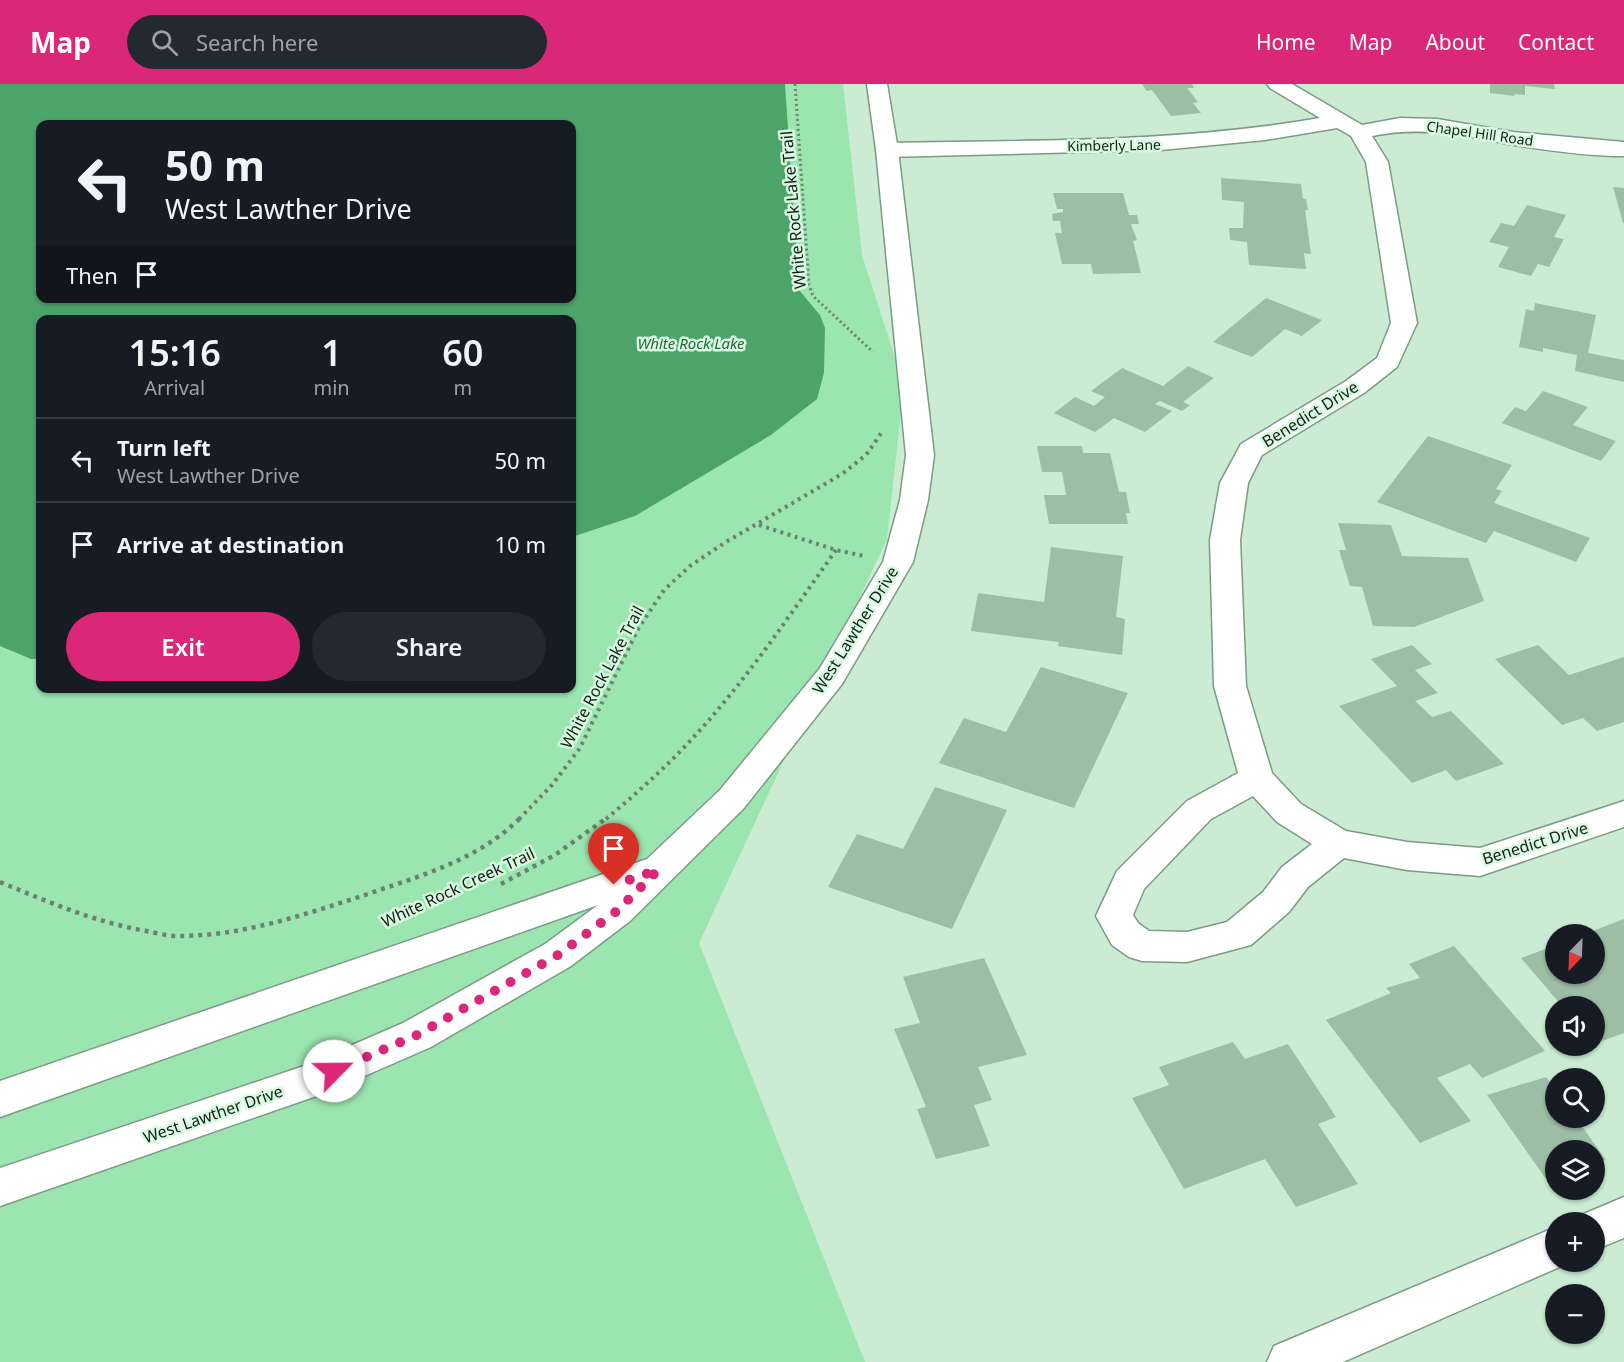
<!DOCTYPE html>
<meta charset="utf-8">
<style>
:root{--surface:#171b24;--page:#242831;--text:#f1f3f6;--muted:#9ea1a6;--line:#363941;--accent:#db2777}
body{margin:0;font-family:"Noto Sans",sans-serif;background:var(--page);color:var(--text);height:100vh;display:flex;flex-direction:column;font-size:22px;white-space:nowrap}
*{box-sizing:border-box;margin:0}
p{font-size:20px;color:var(--muted)}
.icon{flex:none;width:33px;height:33px;fill:none;stroke:currentColor;stroke-width:2;stroke-linecap:round;stroke-linejoin:round}
.map{position:relative;flex:1;overflow:hidden}
.side{position:absolute;left:36px;top:231px;width:540px;height:378px;display:flex;flex-direction:column;background:var(--surface);border-radius:12px;box-shadow:0 2px 4px #0004}
.side>*{flex:none}
.guide{position:absolute;left:36px;top:36px;width:540px;height:183px;border-radius:12px;box-shadow:0 2px 4px #0004;background:#171b24;color:var(--text);overflow:hidden}
.needle{width:39px;rotate:203deg}
.controls{position:absolute;left:1545px;top:840px;display:grid;gap:12px}
.controls a{display:grid;place-items:center;width:60px;height:60px;border-radius:50%;background:var(--surface);box-shadow:0 2px 4px #0004;font-size:30px}
.pin{position:absolute;display:grid;place-items:center;width:51px;height:51px;color:#fff;margin:-62px -26px;border-radius:50% 50% 50% 0;rotate:-45deg;box-shadow:0 0 6px #0007}
.pin .icon{rotate:45deg}
.me{position:absolute;width:66px;margin:-33px;rotate:67deg;stroke-linejoin:round;filter:drop-shadow(0 0 4px #0008)}
.turn{display:flex;align-items:center;gap:21px;height:126px;padding:0 30px;font-size:27px}
.turn .icon{width:78px;height:78px;stroke-width:2.5}
.turn b{display:block;font-size:42px;line-height:51px}
.then{display:flex;align-items:center;height:57px;padding:0 30px;background:#0003;gap:12px;font-size:22px}
.eta{display:flex;justify-content:space-evenly;align-items:center;height:102px;text-align:center}
.eta b{font-size:36px;font-weight:600;line-height:42px}
.primary-button{display:flex;gap:12px;margin-top:auto;padding:12px 30px}
.primary-button a{flex:1;height:69px;border-radius:36px;background:var(--accent);color:#fff;font-size:24px;font-weight:600;line-height:69px;text-align:center}
.primary-button a+a{background:var(--page);color:var(--text)}
ul{padding:0;list-style:none}
li{display:flex;align-items:center;gap:18px;height:84px;padding:0 30px;border-top:2px solid var(--line)}
li div{flex:1}
li b{display:block;font-size:22px}
li em{font-style:normal}
header{display:flex;align-items:center;gap:36px;box-sizing:border-box;height:84px;padding:0 30px;background:var(--accent);color:#fff}
header strong{font-size:28px}
nav{display:flex;gap:33px;margin-inline-start:auto;font-size:21px}
.search{width:420px;height:54px;background:var(--page);display:flex;align-items:center;gap:15px;box-sizing:border-box;padding:0 21px;border-radius:33px;color:var(--muted);font-size:22px}
.map>svg:first-child{display:block}
.green{fill:#9be6b0;fill-rule:evenodd}
.water{fill:#4ca46a;fill-rule:evenodd}
.building{fill:#9dbda5}
.lines{fill:none;stroke-linecap:round;stroke-linejoin:round}
.street-casing{stroke:#7c9b84;stroke-width:3}
.secondary-casing{stroke:#7c9b84;stroke-width:3}
.path-far2{stroke:#6b8171;stroke-width:3;stroke-dasharray:2 3;stroke-linecap:butt}
.path-far1{stroke:#6b8171;stroke-width:4;stroke-dasharray:3 4.5;stroke-linecap:butt}
.path{stroke:#6b8171;stroke-width:4.5;stroke-dasharray:4 5;stroke-linecap:butt}
.street{fill:#fff;fill-rule:evenodd}
.secondary{fill:#fff;fill-rule:evenodd}
.route{stroke:#db2777;stroke-width:10;stroke-dasharray:0 18}
.labels{text-anchor:middle;dominant-baseline:central;stroke-width:5;stroke-linejoin:round;paint-order:stroke}
.far-street-label{font-size:14px;fill:#142017;stroke:#d8fae0}
.far-water-label{font-size:15px;font-style:italic;fill:#27653d;stroke:#d8fae0}
.street-label{font-size:16px;fill:#142017;stroke:#d8fae0}
</style>
<header>
<strong>Map</strong>
<div class="search"><svg class="icon" aria-label="search" viewBox="0 0 24 24"><circle cx="10" cy="10" r="6"/><path d="M15 15l6 6"/></svg>Search here</div>
<nav><a>Home</a><a>Map</a><a>About</a><a>Contact</a></nav>
</header>
<div class="map">
<svg width="1624" height="1278" viewBox="0 0 1624 1278">
<rect width="100%" height="100%" fill="#cbecd3"/>
<!-- green -->
<path class="green" d="M0 0H843L862 171 904 302 887 455 699 859 865 1278H0ZM40 40H572V214H40ZM40 236H572V604H40Z"/>
<!-- water -->
<path class="water" d="M0 0H785L799 206 820 231 825 244 824 289 817 315 771 351 635 432 572 453V236H40V575H31L0 562ZM40 40H572V214H40Z"/>
<!-- building -->
<g class="building">
<polygon points="1142,0 1192,0 1194,4 1187,4 1198,18 1193,19 1201,29 1171,32 1152,6 1147,7"/>
<polygon points="1490,0 1554,0 1555,5 1525,2 1525,11 1514,10 1515,12 1490,9"/>
<polygon points="1221,94 1301,100 1303,115 1306,115 1308,126 1305,126 1311,170 1304,169 1306,185 1249,181 1247,158 1230,156 1229,144 1243,144 1244,118 1222,116"/>
<polygon points="1613,103 1624,104 1624,139 1623,139"/>
<polygon points="1053,109 1123,109 1129,131 1137,131 1139,140 1131,140 1137,156 1133,157 1141,189 1093,190 1091,180 1062,180 1055,149 1062,149 1060,137 1053,137 1052,130 1063,128 1063,125 1057,125"/>
<polygon points="1527,121 1566,131 1554,153 1564,155 1549,183 1538,180 1531,192 1498,183 1509,163 1489,158 1501,139 1514,142"/>
<polygon points="1266,214 1322,236 1302,252 1285,245 1252,273 1213,258"/>
<polygon points="1535,219 1596,231 1588,269 1624,276 1624,298 1575,287 1577,271 1543,264 1543,268 1519,263 1526,225 1534,227"/>
<polygon points="1188,282 1214,294 1183,318 1190,321 1182,327 1160,317 1155,320 1172,327 1145,348 1114,334 1095,348 1054,329 1075,313 1094,322 1105,313 1091,307 1122,284 1163,302"/>
<polygon points="1543,307 1588,323 1573,341 1616,357 1601,377 1502,339 1515,323 1526,327"/>
<polygon points="1428,352 1512,381 1496,405 1502,407 1494,419 1590,454 1576,478 1494,447 1486,459 1377,418"/>
<polygon points="1037,362 1082,362 1083,369 1110,369 1119,408 1126,408 1130,429 1126,429 1128,440 1049,440 1044,411 1066,411 1062,388 1042,388"/>
<polygon points="1338,439 1391,441 1402,472 1468,474 1484,517 1414,543 1373,542 1362,503 1350,502 1339,466 1346,466"/>
<polygon points="1051,463 1123,472 1116,533 1125,535 1122,571 1058,562 1059,558 971,547 978,509 1044,518"/>
<polygon points="1412,561 1432,580 1415,586 1438,609 1415,617 1432,633 1451,627 1504,680 1456,697 1446,686 1412,699 1339,622 1397,602 1371,575"/>
<polygon points="1538,561 1569,591 1624,573 1624,638 1597,647 1583,634 1562,641 1495,575"/>
<polygon points="1041,583 1128,609 1074,724 939,679 964,634 1006,648"/>
<polygon points="935,703 1007,726 952,845 828,803 857,750 903,765"/>
<polygon points="1624,835 1624,949 1594,960 1594,922 1562,922 1521,874 1556,861 1556,890 1594,890 1594,850 1585,850"/>
<polygon points="1454,862 1545,967 1482,994 1470,980 1437,994 1471,1037 1420,1059 1326,936 1391,909 1386,904 1420,894 1409,880"/>
<polygon points="984,874 1027,971 978,983 992,1016 974,1021 990,1062 936,1075 917,1025 926,1023 894,945 920,939 903,893"/>
<polygon points="1233,958 1245,975 1288,960 1336,1033 1318,1040 1358,1100 1296,1123 1265,1075 1184,1105 1132,1014 1169,1001 1159,983"/>
<polygon points="1546,993 1556,1006 1556,1034 1576,1034 1606,1076 1594,1080 1594,1066 1556,1066 1556,1092 1546,1095 1487,1011"/>
</g>
<g class="lines">
<!-- street casing -->
<g class="street-casing">
<path id="street" d="M1267 0H1292L1362 41 1400 34 1437 35 1513 48 1624 58V72C1586 72 1546 66 1509 60 1460 51 1422 42 1372 52L1388 78 1417 239 1397 283 1364 309 1262 371 1248 399 1240 456 1246 602 1272 689 1301 720 1346 747 1407 758 1480 764 1624 717V743L1480 792 1407 786 1344 774 1308 803 1289 828 1251 861 1187 878 1142 877 1129 873 1112 861 1096 832 1117 787 1187 717 1238 689 1214 602 1210 456 1220 399 1241 360 1346 297 1377 274 1391 239 1366 78 1351 52 1337 44 1265 56 1161 66 887 73 879 71 876 66 879 61 887 59C1032 56 1177 59 1320 34L1270 4ZM1253 712 1277 738 1312 760 1282 783 1263 808 1227 838 1187 848 1149 847 1138 839 1133 831 1144 805 1211 735Z"/>
</g>
<!-- secondary casing -->
<g class="secondary-casing">
<g id="secondary">
<polygon points="867,0 887,0 898,66 934,371 928,416 913,478 842,600 744,724 630,837 571,882 431,963 328,1008 0,1122 0,1084 304,982 403,939 545,860 598,821 0,1033 0,997 647,775 720,706 820,584 883,478 900,416 906,371 876,66"/>
<polygon points="1624,1113 1624,1154 1594,1166 1594,1138 1576,1138 1579,1132"/>
<polygon points="1556,1143 1556,1178 1571,1178 1343,1278 1267,1278 1274,1262"/>
</g>
</g>
<!-- path-far2 -->
<polyline class="path-far2" points="795,0 809,201 813,212 873,268"/>
<!-- path-far1 -->
<g class="path-far1">
<polyline points="759,441 836,466 864,472"/>
<polyline points="519,735 552,701 580,664 638,545 664,506 690,482 726,458 842,390 866,371 882,348"/>
<path d="M606 735C636 710 664 685 691 656 745 598 790 531 836 466"/>
</g>
<!-- path -->
<g class="path">
<path d="M0 798C48 818 95 838 146 847 156 849 167 852 178 852 244 852 306 830 368 810 422 791 479 776 521 733"/>
<polyline points="501,800 555,771 608,733"/>
</g>
<!-- street -->
<use href="#street" class="street"/>
<!-- secondary -->
<use href="#secondary" class="secondary"/>
</g>
<g class="lines">
<!-- route -->
<polyline class="route" points="334,987 417,951 558,871 617,827 658,786 614,801"/>
</g>
<g class="labels">
<!-- far-street labels -->
<g class="far-street-label">
<text transform="translate(1480 49) rotate(8)">Chapel Hill Road</text>
<text transform="translate(1114 61) rotate(-1)">Kimberly Lane</text>
</g>
<!-- far-water labels -->
<g class="far-water-label">
<text x="691" y="259">White Rock Lake</text>
</g>
<!-- street labels -->
<g class="street-label">
<text transform="translate(793 126) rotate(-95)">White Rock Lake Trail</text>
<text transform="translate(1310 330) rotate(-32)">Benedict Drive</text>
<text transform="translate(855 546) rotate(-58)">West Lawther Drive</text>
<text transform="translate(602 593) rotate(-62)">White Rock Lake Trail</text>
<text transform="translate(1535 759) rotate(-17)">Benedict Drive</text>
<text transform="translate(458 803) rotate(-25)">White Rock Creek Trail</text>
<text transform="translate(213 1030) rotate(-19)">West Lawther Drive</text>
</g>
</g>
</svg>
<div class="controls">
<a><svg class="needle" viewBox="-14 -14 28 28"><path d="M0-13l5 13h-10z" fill="#e53935"/><path d="M0 13l5-13h-10z" fill="#9ea1a6"/></svg></a>
<a><svg class="icon" aria-label="sound" viewBox="0 0 24 24"><path d="M4 9h4l5-4v14l-5-4H4zM17 9q2 3 0 6"/></svg></a>
<a><svg class="icon" aria-label="search" viewBox="0 0 24 24"><circle cx="10" cy="10" r="6"/><path d="M15 15l6 6"/></svg></a>
<a><svg class="icon" aria-label="layers" viewBox="0 0 24 24"><path d="M12 4l9 5-9 5-9-5zM3 14l9 5 9-5"/></svg></a>
<a>+</a>
<a>−</a>
</div>
<div class="pin" style="left:614px;top:801px;background:#d93025"><svg class="icon" aria-label="arrive" viewBox="0 0 24 24"><path d="M6 21V4h12l-3 4 3 4H6"/></svg></div>
<svg class="me" style="left:334px;top:987px" viewBox="-20 -20 40 40"><circle r="19" fill="#fff"/><path d="M0-13L10 11 0 6-10 11z" fill="#db2777"/></svg>
<div class="guide">
<div class="turn"><svg class="icon" aria-label="left" viewBox="0 0 24 24"><path d="M17 20v-9H6M10 6l-5 5 5 5"/></svg><div><b>50 m</b>West Lawther Drive</div></div>
<div class="then">Then<svg class="icon" aria-label="arrive" viewBox="0 0 24 24"><path d="M6 21V4h12l-3 4 3 4H6"/></svg></div>
</div>
<section class="side">
<div class="eta">
<div><b>15:16</b><p>Arrival</p></div>
<div><b>1</b><p>min</p></div>
<div><b>60</b><p>m</p></div>
</div>
<ul>
<li><svg class="icon" aria-label="left" viewBox="0 0 24 24"><path d="M17 20v-9H6M10 6l-5 5 5 5"/></svg><div><b>Turn left</b><p>West Lawther Drive</p></div><em>50 m</em></li>
<li><svg class="icon" aria-label="arrive" viewBox="0 0 24 24"><path d="M6 21V4h12l-3 4 3 4H6"/></svg><div><b>Arrive at destination</b></div><em>10 m</em></li>
</ul>
<div class="primary-button"><a>Exit</a><a>Share</a></div>
</section>
</div>
